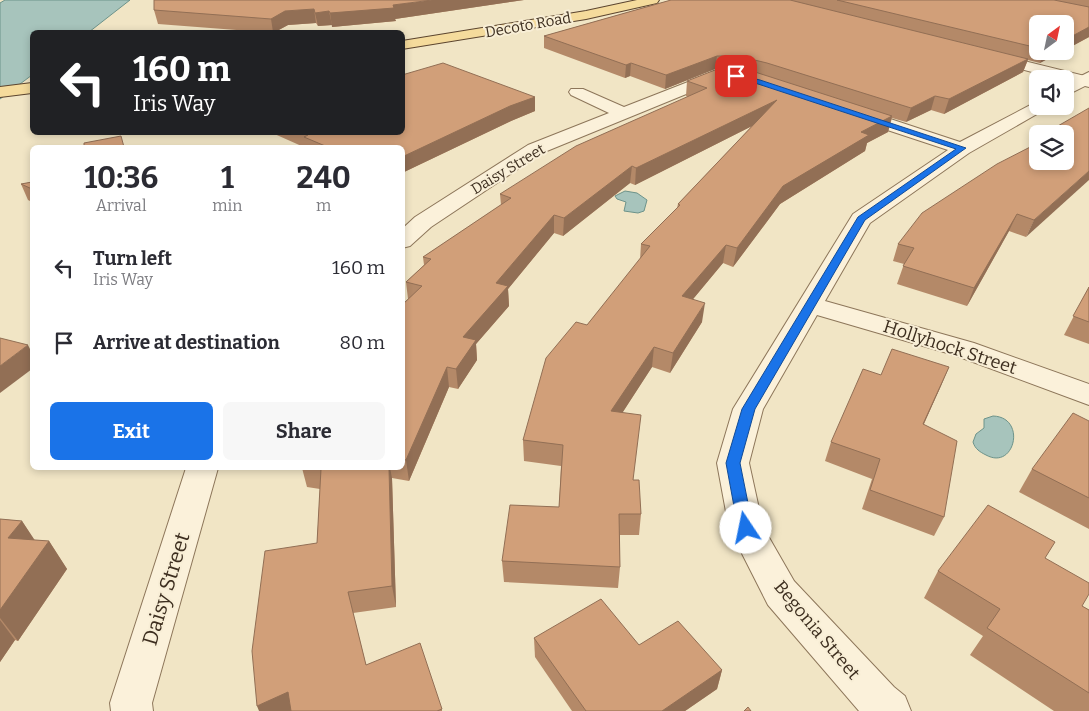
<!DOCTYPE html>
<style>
:root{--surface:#fff;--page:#f7f7f7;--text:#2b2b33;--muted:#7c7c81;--accent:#1a73e8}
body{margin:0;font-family:Bitter,serif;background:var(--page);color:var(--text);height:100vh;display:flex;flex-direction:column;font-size:19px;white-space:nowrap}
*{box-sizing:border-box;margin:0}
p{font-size:16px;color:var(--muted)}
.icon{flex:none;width:28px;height:28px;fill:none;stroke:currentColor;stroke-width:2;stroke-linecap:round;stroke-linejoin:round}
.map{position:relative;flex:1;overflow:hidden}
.panel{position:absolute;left:30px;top:145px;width:375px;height:325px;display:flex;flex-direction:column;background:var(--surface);border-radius:8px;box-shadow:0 2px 8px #0003}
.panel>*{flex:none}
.top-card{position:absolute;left:30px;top:30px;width:375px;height:105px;border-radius:8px;box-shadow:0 2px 8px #0003;background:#202124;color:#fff;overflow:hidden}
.needle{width:32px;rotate:33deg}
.fabs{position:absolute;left:1029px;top:15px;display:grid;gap:10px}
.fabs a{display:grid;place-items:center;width:45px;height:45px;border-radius:8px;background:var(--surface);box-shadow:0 2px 8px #0003;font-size:25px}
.pin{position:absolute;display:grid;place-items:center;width:42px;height:42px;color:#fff;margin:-21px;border-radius:10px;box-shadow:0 2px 8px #0006}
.me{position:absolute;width:55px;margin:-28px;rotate:349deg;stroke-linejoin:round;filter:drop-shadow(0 0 4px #0008)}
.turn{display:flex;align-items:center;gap:18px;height:105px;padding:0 20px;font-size:22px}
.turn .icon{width:65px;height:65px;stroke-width:2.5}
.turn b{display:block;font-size:35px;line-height:42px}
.eta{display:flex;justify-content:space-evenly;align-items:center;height:85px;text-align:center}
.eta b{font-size:30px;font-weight:700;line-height:35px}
.cta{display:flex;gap:10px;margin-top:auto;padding:10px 20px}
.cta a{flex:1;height:58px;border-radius:8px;background:var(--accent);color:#fff;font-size:20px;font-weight:700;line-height:58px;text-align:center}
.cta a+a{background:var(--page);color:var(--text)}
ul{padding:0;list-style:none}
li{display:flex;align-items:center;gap:15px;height:75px;padding:0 20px}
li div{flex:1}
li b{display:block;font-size:19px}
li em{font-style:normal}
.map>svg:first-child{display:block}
.water{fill:#a7c4bc;stroke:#6d938a}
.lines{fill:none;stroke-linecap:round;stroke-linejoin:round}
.minor-casing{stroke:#8d765a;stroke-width:2}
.tertiary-casing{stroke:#8d765a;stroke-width:2}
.primary-casing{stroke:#5b442e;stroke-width:2}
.minor{fill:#fbf1da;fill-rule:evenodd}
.tertiary{fill:#fbf1da;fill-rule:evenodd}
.primary{fill:#f5db9c;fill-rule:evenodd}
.wall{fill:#b48968}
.shaded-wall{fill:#926f55}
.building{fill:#d19f79;stroke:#926f55}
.route{fill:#1a73e8;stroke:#114b97}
.labels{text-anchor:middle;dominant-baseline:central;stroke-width:4;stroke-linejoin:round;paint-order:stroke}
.far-street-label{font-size:15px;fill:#3d2e1f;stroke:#f8eed6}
.street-label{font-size:18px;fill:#3d2e1f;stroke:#f8eed6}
.near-street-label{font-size:21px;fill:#3d2e1f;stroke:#f8eed6}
</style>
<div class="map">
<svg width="1089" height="711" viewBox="0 0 1089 711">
<rect width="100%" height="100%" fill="#f1e5c5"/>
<!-- water -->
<g class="water">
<polygon points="5,0 130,0 89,32 32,32 32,75 0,99 0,3"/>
<polygon points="625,191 637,193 647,200 644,211 638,213 624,211 626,202 617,199 615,196"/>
<path d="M993 416C1027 417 1015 471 986 455 980 452 975 449 973 442L976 434 984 428V419Z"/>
</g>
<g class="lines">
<!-- minor casing -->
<g class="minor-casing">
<g id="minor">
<polygon points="722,71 727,73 730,76 727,79 718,81 542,153 431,227 410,246 402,248 402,229 415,217 528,145 609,113 571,95 569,92 571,89 583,89 624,107 711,73"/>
<polygon points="1089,72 1089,84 1065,96 1065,84"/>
<polygon points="1038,101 1038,106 1046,106 1044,110 969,153 870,223 825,301 974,343 1089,384 1089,405 954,355 817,315 763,409 749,463 763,527 794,581 894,687 905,696 911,711 859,711 768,605 729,528 717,463 733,409 853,214 948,150 848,117 845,113 848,109 860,109 960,142"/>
<polygon points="186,468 218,468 152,703 153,711 111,711 110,703"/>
</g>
</g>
<!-- tertiary casing -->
<g class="tertiary-casing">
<polygon id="tertiary" points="988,52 1089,77 1089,87 1065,81 1065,79 1058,79 983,59 981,56 983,53"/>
</g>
<!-- primary casing -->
<g class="primary-casing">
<g id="primary">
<polygon points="637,0 659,0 657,3 586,19 402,49 402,41 586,11"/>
<polygon points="32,83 32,93 0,97 0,87"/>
</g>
</g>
<!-- minor -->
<use href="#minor" class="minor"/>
<!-- tertiary -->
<use href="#tertiary" class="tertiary"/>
<!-- primary -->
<use href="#primary" class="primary"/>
</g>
<!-- wall -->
<g class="wall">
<polygon points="524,0 395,19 396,21 332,27 332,25 318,26 316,23 288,25 275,32 263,32 158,24 154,10"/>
<polygon points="671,0 1089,0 1089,37 1065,50 1065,24 1038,24 1038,51 1062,51 1040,63 1028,60 1023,72 944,114 931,110 906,122 892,118 888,132 867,143 865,151 780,204 733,267 723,263 693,299 702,322 670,373 652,367 622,413 633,480 641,514 639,535 620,535 620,567 618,588 504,582 502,561 559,507 561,466 524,461 523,440 587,325 640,260 641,244 677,208 678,204 752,126 635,185 630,183 563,236 554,233 508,289 509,306 476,344 477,360 458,389 449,387 409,481 392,478 396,607 353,613 366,665 442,709 442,711 259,711 317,543 320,489 307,487 302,468 402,468 402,305 408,299 406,282 424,265 423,257 501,205 500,194 688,97 686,96 687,81 718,69 715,69 665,89 630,76 625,78 544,48 544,36"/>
<polygon points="535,97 535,111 511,121 402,173 402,148 306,148 270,132 402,132"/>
<polygon points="1089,108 1026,237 1009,231 967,306 897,284 904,264 893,261 898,244 1034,145 1038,137 1038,161"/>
<polygon points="32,182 32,202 28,200 21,184"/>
<polygon points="1089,287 1089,344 1064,335"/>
<polygon points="949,367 924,424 944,517 934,536 862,509 872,479 825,461 831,442 881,375"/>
<polygon points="1089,421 1089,529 1019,492 1032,469"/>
<polygon points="0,519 22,521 34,540 49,541 67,569 18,641 15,640 0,662"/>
<polygon points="1045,558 1082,606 1089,610 1089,711 1054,711 970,655 983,636 924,598 938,571"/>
<polygon points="534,638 639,645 722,670 717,689 685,711 572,711 535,657"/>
</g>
<!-- shaded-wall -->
<g class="shaded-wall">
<polygon points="432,0 524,0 395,19 396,21 332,27 330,13"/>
<polygon points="314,9 316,23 288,25 275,32 273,32 271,19 285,11"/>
<polygon points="329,11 332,25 318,26 315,13"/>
<polygon points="1089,27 1089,37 1065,50 1065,40"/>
<polygon points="1045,51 1062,51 1040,63"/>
<polygon points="717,56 715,69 665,89 666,75"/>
<polygon points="1028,59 1023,72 944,114 949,99"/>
<polygon points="631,63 630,76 625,78 626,65"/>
<polygon points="935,96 931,110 906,122 911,108"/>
<polygon points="535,97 535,111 511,121 402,173 402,157 510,106"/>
<polygon points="777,100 774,115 635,185 636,168"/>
<polygon points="892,116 888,132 867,143 865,151 780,204 733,267 737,248 783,186 861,132"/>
<polygon points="632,166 630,183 563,236 564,218"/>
<polygon points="1089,171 1089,180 1026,237 1034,220"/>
<polygon points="1017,214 1009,231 967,306 974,288"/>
<polygon points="554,215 554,233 508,289 509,306 476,344 477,360 458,389 456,369 463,337 496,283"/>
<polygon points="726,245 723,263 679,316 682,296"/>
<polygon points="705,303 702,322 670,373 673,353"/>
<polygon points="28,345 32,353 32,369 0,393 0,366"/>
<polygon points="654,347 652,367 610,432 611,411"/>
<polygon points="447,367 449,387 409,481 406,460"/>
<polygon points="949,367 941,386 915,443 923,424"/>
<polygon points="389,468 390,468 392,478 396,607 392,586"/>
<polygon points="22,521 40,548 8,538"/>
<polygon points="49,541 67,569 18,641 0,618 0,610"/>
<polygon points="0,620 15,640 0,662"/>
<polygon points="722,670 717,689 685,711 662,711"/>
<polygon points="288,692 295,711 259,711 257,706"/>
</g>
<!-- building -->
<g class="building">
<polygon points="154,0 432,0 393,5 394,8 330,13 329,11 315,13 314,9 285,11 271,19 154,10"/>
<polygon points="671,0 790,0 1028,59 949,99 935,96 911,108 767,63 738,56 717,56 666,75 631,63 626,65 544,36"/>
<polygon points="837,0 1054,0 1089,7 1089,27 1065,40 1065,24 1038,24 1038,48"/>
<polygon points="443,63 535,97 510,106 402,157 402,148 330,148 304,137 308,135 303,132 402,132 402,75"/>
<polygon points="720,68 738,68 755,72 892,116 861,132 869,135 783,186 737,248 726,245 682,296 705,303 673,353 654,347 611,411 641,415 633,480 639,480 641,514 619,514 620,567 502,561 510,505 559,507 563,445 523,440 546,358 576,322 587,325 650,246 641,244 680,205 678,204 777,100 636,168 632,166 564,218 554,215 496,283 508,286 463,337 476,340 456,369 447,367 406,460 402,459 402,305 422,286 406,282 431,259 423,257 511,198 500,194 576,146 707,88 687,81"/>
<polygon points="1089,108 1089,171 1034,220 1017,214 974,288 903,266 914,248 898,244 922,213 997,164 1038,143 1038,161 1065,161 1065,134 1044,134"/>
<polygon points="121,136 124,147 129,146 130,148 84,148 84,143"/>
<polygon points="32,182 32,189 21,184"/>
<polygon points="1089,287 1089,322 1073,316"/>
<polygon points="0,338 28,345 0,366"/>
<polygon points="892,349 949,367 923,424 957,441 944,517 870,490 880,459 831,442 863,369 881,375"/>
<polygon points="1073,413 1089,421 1089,498 1032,469"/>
<polygon points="312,468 389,468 392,586 348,592 366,665 420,643 442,709 437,711 291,711 288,692 257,706 252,651 265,551 317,543 321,469"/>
<polygon points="988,505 1055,542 1045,558 1089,583 1089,594 1082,606 1089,610 1089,693 987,628 1000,609 938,571"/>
<polygon points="0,519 22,521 8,538 49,541 0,610"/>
<polygon points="601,599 639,645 678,621 722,670 662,711 586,711 534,638"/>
<polygon points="748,707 751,711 744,711"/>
</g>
<!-- route -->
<polygon class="route" points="736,74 760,80 966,148 865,220 755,409 740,463 753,528 751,532 746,534 741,532 738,528 726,463 742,409 858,217 956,149 755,83 734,77 733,76"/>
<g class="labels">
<!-- far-street labels -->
<g class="far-street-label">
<text transform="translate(528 25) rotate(-10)">Decoto Road</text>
<text transform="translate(508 169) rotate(-31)">Daisy Street</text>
</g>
<!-- street labels -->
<g class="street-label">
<text transform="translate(950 347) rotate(18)">Hollyhock Street</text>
<text transform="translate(817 630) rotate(50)">Begonia Street</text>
</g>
<!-- near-street labels -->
<g class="near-street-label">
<text transform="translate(166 589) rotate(-73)">Daisy Street</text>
</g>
</g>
</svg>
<div class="fabs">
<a><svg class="needle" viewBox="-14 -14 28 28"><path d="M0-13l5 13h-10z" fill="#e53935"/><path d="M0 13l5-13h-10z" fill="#7c7c81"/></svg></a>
<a><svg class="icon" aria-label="sound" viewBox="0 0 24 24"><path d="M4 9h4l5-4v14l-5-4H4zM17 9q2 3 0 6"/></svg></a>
<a><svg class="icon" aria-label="layers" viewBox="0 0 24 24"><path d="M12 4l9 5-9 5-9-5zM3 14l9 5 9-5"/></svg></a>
</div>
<div class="pin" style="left:736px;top:76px;background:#d93025"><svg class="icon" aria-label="arrive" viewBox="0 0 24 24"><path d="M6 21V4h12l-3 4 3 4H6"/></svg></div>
<svg class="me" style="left:746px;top:528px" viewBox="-20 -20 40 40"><circle r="19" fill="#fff"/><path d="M0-13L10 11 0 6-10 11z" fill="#1a73e8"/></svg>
<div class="top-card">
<div class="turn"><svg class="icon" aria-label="left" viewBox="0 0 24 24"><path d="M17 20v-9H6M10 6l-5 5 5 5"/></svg><div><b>160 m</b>Iris Way</div></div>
</div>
<section class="panel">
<div class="eta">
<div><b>10:36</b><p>Arrival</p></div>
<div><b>1</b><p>min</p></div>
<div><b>240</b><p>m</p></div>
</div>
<ul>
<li><svg class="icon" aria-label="left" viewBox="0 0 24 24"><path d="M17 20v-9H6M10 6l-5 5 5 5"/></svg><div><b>Turn left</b><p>Iris Way</p></div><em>160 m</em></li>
<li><svg class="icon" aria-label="arrive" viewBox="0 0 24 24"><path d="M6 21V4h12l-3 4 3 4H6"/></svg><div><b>Arrive at destination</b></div><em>80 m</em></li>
</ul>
<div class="cta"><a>Exit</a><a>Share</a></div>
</section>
</div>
